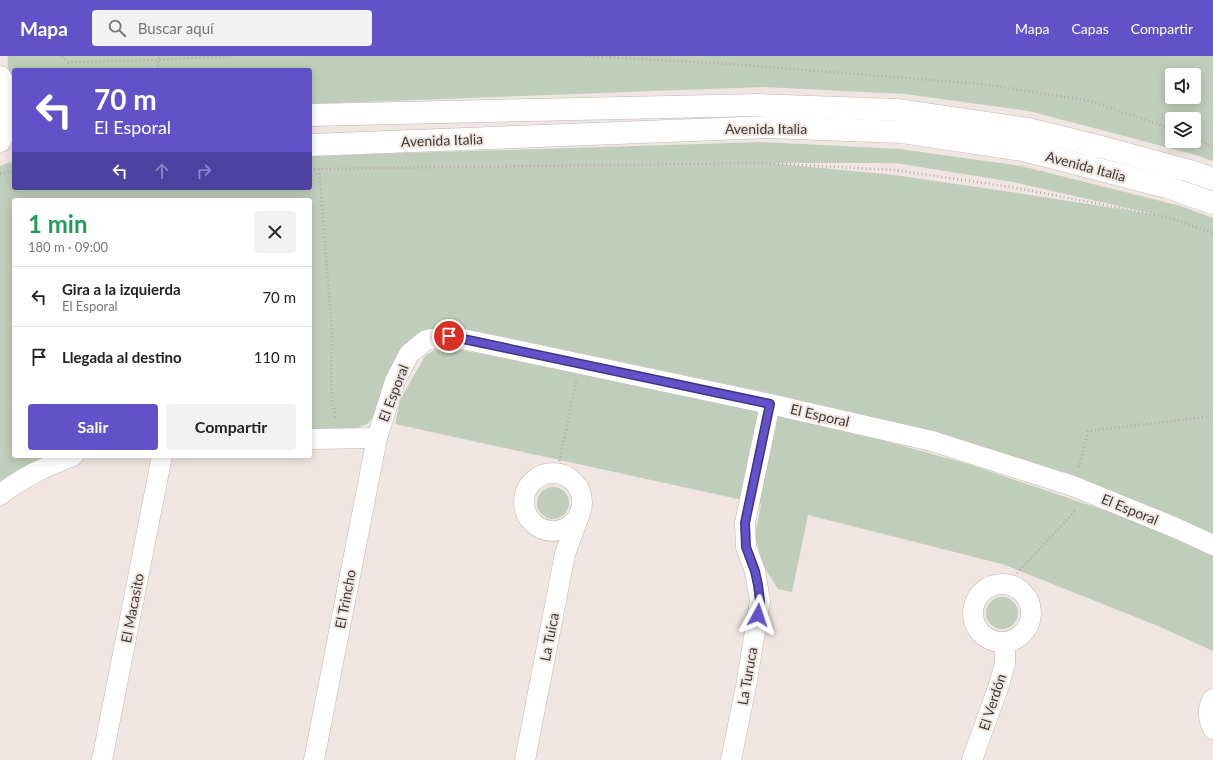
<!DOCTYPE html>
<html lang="es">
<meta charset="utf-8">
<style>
:root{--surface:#fff;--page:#f2f2f2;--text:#222;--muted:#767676;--line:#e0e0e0;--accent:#6152ca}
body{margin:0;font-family:Lato,sans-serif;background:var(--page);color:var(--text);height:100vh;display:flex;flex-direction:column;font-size:15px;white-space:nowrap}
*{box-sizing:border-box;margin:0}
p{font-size:13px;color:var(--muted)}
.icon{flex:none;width:22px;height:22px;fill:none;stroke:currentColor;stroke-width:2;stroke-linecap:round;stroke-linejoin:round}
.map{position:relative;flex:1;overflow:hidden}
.panel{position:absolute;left:12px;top:142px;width:300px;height:260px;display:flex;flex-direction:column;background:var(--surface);border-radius:4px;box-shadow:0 2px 10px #0003}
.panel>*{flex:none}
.guide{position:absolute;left:12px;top:12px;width:300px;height:122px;border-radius:4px;box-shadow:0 2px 10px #0003;background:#6152ca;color:#fff;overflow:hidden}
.tools{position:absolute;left:1165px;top:12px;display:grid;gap:8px}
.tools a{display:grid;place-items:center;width:36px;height:36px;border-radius:4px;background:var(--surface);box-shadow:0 2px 10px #0003;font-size:20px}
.pin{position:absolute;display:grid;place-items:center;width:34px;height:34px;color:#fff;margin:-17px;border:2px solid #fff;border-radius:50%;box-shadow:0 1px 4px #0007}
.me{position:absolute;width:44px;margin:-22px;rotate:5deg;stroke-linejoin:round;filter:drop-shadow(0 0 3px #0008)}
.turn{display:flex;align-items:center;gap:14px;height:84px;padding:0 16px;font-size:18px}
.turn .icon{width:52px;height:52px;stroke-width:2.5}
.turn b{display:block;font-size:28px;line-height:34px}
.lanes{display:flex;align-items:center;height:38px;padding:0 16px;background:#0003;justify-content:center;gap:20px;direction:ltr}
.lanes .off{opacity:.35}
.round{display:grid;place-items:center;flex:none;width:42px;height:42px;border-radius:4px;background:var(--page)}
.headline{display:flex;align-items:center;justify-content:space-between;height:68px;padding:0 16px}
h1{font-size:24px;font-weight:700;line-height:30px;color:#1e9e55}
.cta{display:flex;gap:8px;margin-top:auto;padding:8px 16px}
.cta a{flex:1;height:46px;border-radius:4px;background:var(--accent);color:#fff;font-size:16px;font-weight:700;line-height:46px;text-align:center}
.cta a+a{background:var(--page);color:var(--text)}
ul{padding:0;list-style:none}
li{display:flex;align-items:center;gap:12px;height:60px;padding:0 16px;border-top:1px solid var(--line)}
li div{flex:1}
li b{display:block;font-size:15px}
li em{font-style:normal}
header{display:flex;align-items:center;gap:24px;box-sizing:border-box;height:56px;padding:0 20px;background:var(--accent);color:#fff}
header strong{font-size:19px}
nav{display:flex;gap:22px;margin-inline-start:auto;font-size:14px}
.search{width:280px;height:36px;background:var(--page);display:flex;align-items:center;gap:10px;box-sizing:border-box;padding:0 14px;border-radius:4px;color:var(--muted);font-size:15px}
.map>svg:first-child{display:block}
.green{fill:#bfceba;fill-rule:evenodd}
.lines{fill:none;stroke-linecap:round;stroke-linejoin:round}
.minor-casing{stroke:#c2b6b2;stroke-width:21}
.major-casing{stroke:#c2b6b2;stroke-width:23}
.path{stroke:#b5aba8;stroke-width:2.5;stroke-dasharray:1 3;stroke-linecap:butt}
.minor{stroke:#fff;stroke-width:20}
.major{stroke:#fff;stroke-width:22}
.route-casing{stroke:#3f3583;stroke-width:10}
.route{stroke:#6152ca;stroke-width:7}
.labels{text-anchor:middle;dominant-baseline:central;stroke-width:4;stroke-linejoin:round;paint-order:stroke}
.street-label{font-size:14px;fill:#3f3a38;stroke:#f1e5e1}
</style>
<header>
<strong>Mapa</strong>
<div class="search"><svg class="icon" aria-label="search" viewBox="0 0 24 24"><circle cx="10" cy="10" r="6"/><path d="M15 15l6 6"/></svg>Buscar aquí</div>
<nav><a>Mapa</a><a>Capas</a><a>Compartir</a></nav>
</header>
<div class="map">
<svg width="1213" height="704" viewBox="0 0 1213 704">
<rect width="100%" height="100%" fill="#f1e5e1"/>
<!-- green -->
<g class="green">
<path d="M8 0H1213V105L1196 99 1029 55 905 38 763 31 310 48V14H14V26C8 18 7 10 8 0ZM1172 19H1194V41H1172ZM1172 63H1194V85H1172Z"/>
<path d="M763 86 900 93 1021 110 1181 150 1213 162V478L1181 463 1076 420 935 376 770 337 495 279 446 271 424 275 374 360 367 368 357 372 310 373V144H14V400H51L6 421 0 426V110L14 105V132H310V100ZM769 107H895L1013 126 1158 159 1011 136 894 119Z"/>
<polygon points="456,293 670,335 817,366 968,408 1127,462 1213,500 1213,595 1158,570 1002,508 808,459 792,536 778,533 764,511 755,481 761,448 395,368 400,344 425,300 435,294"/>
<circle cx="553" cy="447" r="16"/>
<circle cx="1002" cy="557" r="16"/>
</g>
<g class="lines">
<!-- minor casing -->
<g class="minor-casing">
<g id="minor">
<polyline points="310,383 377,382 395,325 409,298 426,284 449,280 770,348 932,385 1073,430 1176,472 1213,489"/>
<circle cx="553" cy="446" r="29"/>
<path d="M0 439C22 421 47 410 73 400"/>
<circle cx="1002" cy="557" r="29"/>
<path d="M1213 643C1207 652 1208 663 1213 673"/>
<polyline points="102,704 162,400"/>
<polyline points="314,704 377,382"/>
<polyline points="525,704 565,498 579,460"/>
<polyline points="731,704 746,630 760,545 755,515 746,491 745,467 770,348"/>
<polyline points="972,704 999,629 1005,607 1005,586"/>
</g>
</g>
<!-- major casing -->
<g class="major-casing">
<g id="major">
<path d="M0 21C13 45 14 61 0 85"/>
<polyline points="310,59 758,49 897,54 1028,73 1105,92 1190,115 1213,123"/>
<polyline points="310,89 769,71 902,76 1023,94 1167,131 1213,147"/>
</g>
</g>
<!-- path -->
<g class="path">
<polyline points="62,0 68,6 158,4 230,0"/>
<polyline points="586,0 730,8 982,28 1090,45 1172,73"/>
<polyline points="157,14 158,4 160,0"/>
<polyline points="1194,82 1213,91"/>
<polyline points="310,113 763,107 894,114 1011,131 1167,161 1213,177"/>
<polyline points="319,113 332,275 331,320 332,346 336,362"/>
<polyline points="0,118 14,114"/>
<polyline points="1079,411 1088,375 1213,360"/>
<polyline points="557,417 576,326"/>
<polyline points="1006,529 1077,453"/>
</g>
<!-- minor -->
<use href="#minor" class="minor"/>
<!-- major -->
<use href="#major" class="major"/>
</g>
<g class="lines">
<!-- route casing -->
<g class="route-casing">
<polyline id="route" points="449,280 770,348 745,467 746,491 755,515 758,529 760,545 758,559"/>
</g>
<!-- route -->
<use href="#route" class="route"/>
</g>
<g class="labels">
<!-- street labels -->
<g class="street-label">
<text x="766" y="72">Avenida Italia</text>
<text transform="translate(442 84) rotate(-2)">Avenida Italia</text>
<text transform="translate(1086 110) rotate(15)">Avenida Italia</text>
<text transform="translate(393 337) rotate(-69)">El Esporal</text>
<text transform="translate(820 359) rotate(13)">El Esporal</text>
<text transform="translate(1130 453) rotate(22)">El Esporal</text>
<text transform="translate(345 543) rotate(-79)">El Trincho</text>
<text transform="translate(132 552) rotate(-79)">El Macasito</text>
<text transform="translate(549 581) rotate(-79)">La Tuica</text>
<text transform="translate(747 620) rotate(-80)">La Turuca</text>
<text transform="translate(992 646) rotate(-72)">El Verdón</text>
</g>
</g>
</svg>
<div class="tools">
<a><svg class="icon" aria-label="sound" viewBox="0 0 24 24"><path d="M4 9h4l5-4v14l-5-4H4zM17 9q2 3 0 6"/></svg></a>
<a><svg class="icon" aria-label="layers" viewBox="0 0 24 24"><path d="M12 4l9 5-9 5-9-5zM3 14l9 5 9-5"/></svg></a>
</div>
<div class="pin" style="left:449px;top:280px;background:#d93025"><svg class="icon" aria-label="arrive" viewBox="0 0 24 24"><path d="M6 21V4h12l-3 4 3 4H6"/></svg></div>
<svg class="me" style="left:758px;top:559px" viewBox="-20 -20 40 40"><path d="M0-17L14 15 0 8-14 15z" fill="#6152ca" stroke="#fff" stroke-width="4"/></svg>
<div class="guide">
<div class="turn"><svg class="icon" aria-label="left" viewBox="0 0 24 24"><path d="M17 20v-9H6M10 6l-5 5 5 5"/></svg><div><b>70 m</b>El Esporal</div></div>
<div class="lanes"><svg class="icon" aria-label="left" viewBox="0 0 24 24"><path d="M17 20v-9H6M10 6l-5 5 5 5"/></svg><svg class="icon off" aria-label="ahead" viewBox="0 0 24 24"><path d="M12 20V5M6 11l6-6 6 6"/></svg><svg class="icon off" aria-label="right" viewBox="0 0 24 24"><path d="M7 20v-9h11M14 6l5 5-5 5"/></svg></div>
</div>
<section class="panel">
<div class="headline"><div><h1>1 min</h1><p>180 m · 09:00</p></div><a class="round"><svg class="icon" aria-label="close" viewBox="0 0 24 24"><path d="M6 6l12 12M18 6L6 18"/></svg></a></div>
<ul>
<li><svg class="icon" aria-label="left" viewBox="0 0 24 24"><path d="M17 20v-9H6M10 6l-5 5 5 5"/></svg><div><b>Gira a la izquierda</b><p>El Esporal</p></div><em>70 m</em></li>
<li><svg class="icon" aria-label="arrive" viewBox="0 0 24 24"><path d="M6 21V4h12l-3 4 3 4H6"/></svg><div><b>Llegada al destino</b></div><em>110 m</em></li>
</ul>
<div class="cta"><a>Salir</a><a>Compartir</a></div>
</section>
</div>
